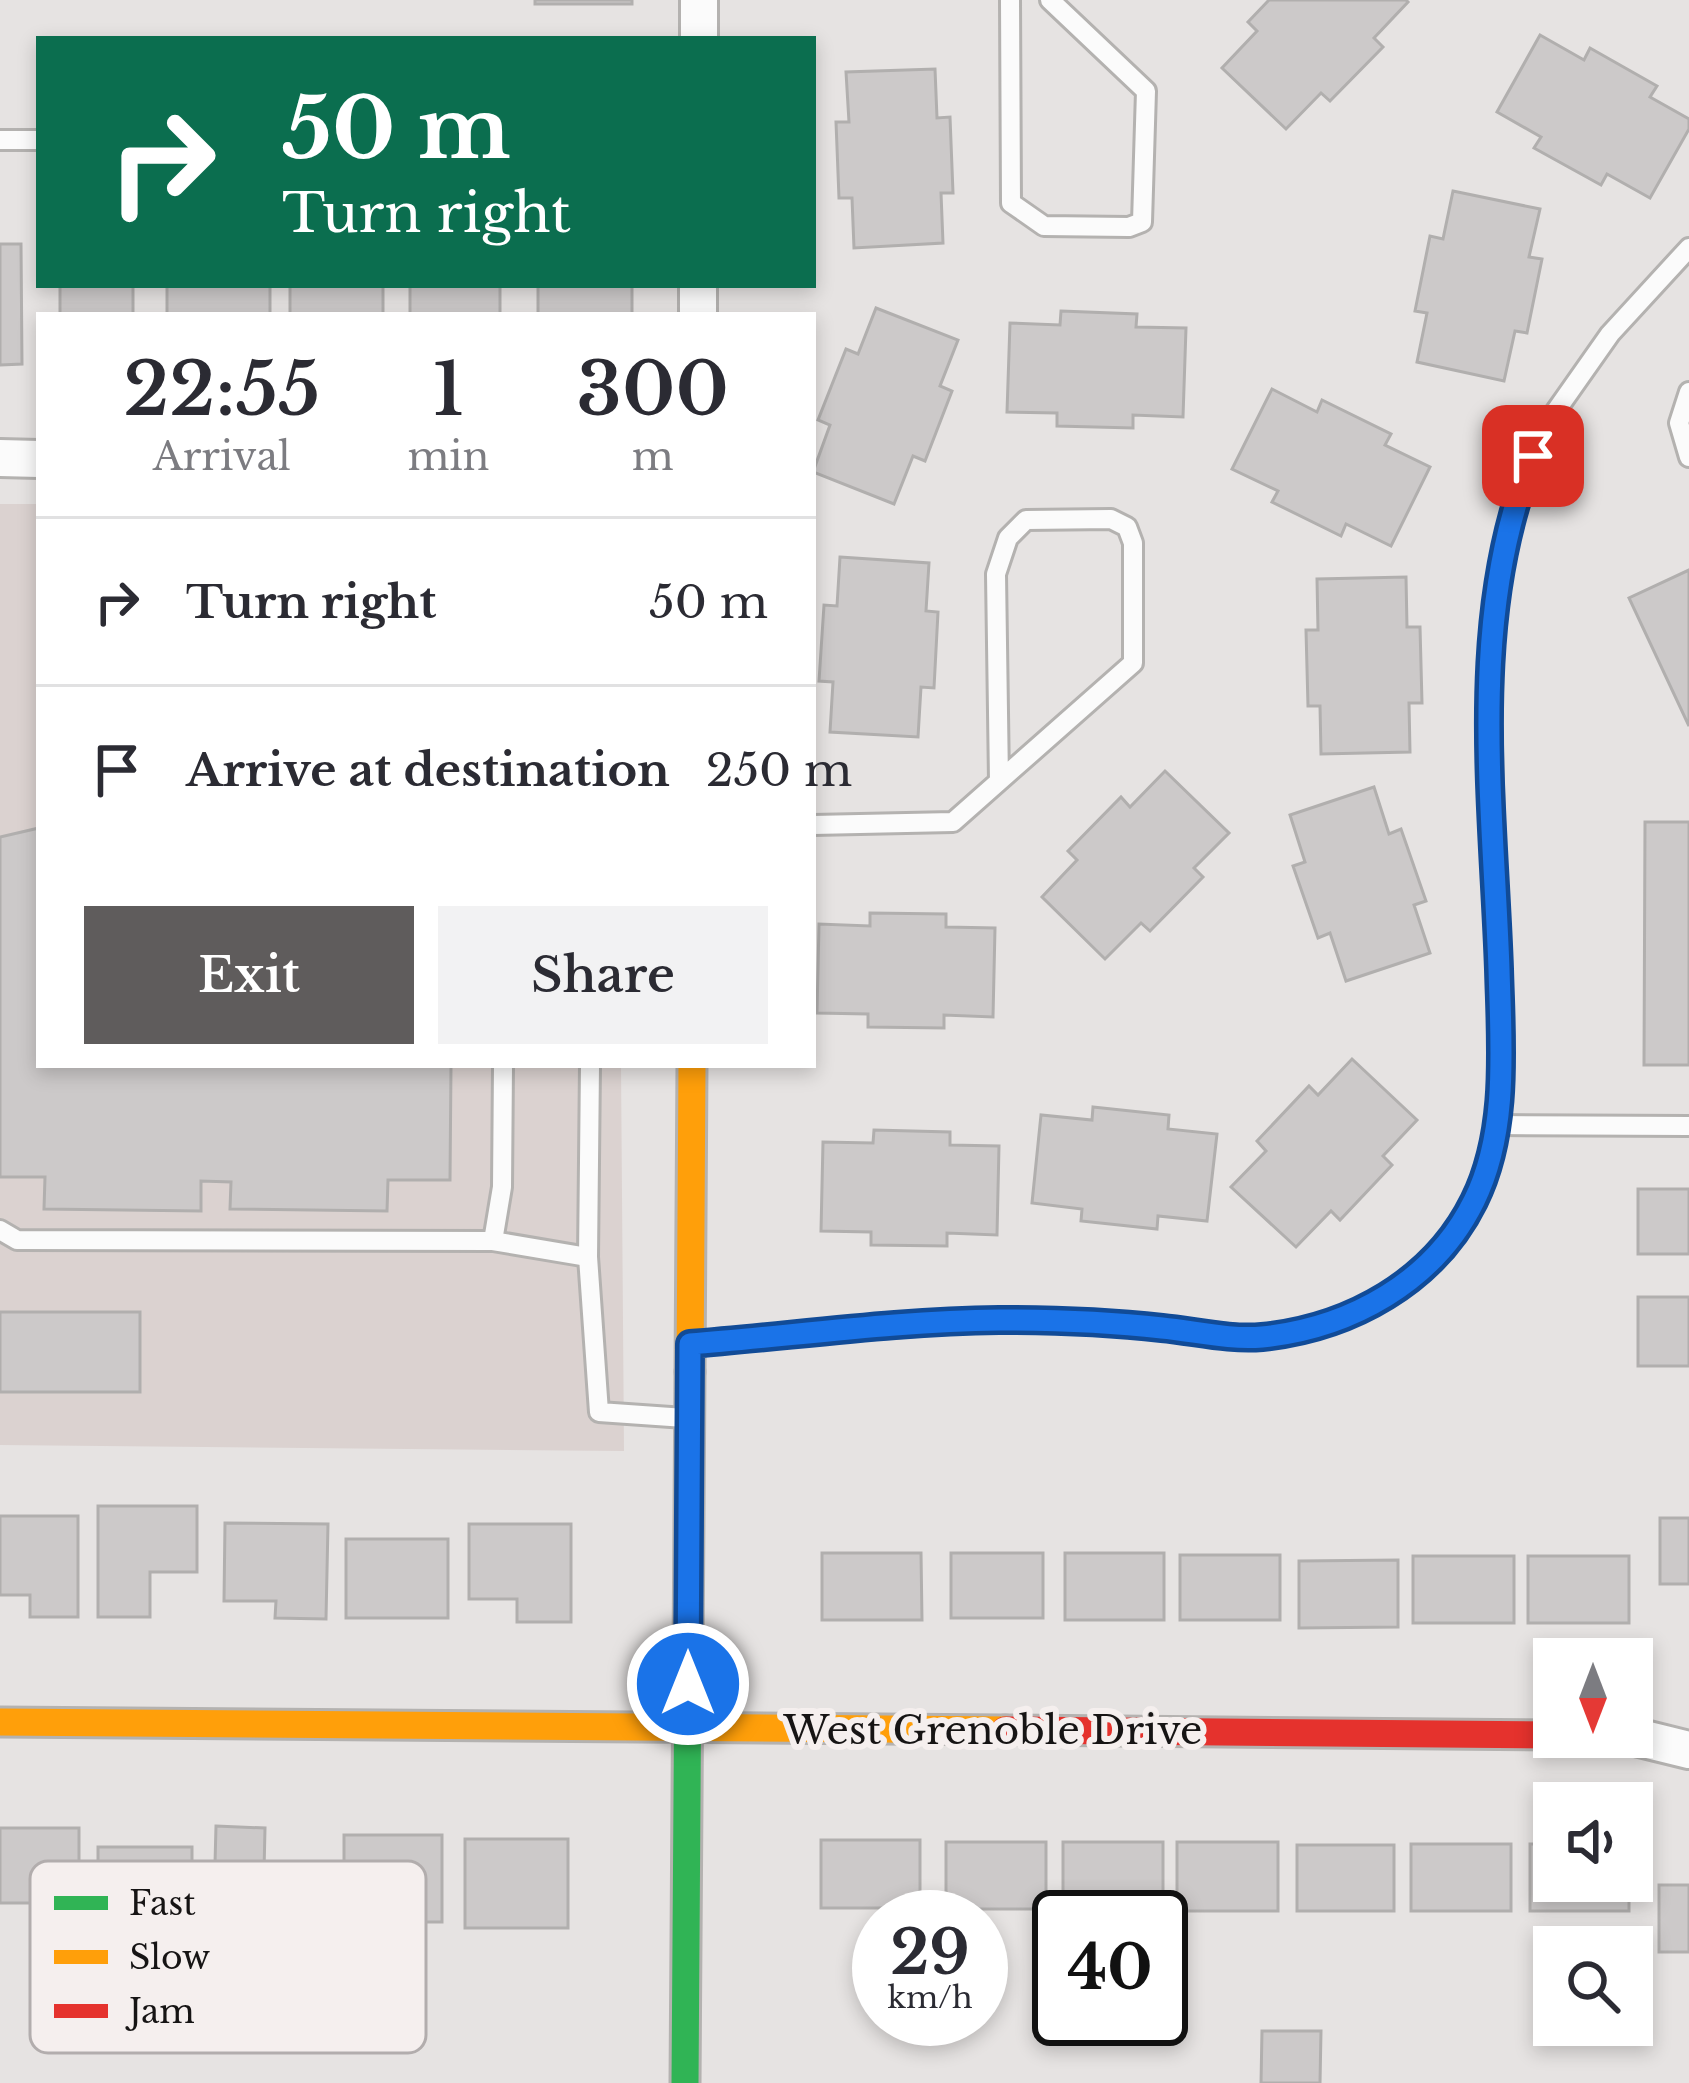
<!DOCTYPE html>
<style>
:root{--surface:#fff;--page:#f2f2f3;--text:#2b2b33;--muted:#7c7c81;--line:#e1e1e2;--accent:#5f5c5c}
body{margin:0;font-family:"Libre Baskerville",serif;background:var(--page);color:var(--text);height:100vh;display:flex;flex-direction:column;font-size:45px;white-space:nowrap}
*{box-sizing:border-box;margin:0}
p{font-size:39px;color:var(--muted)}
.icon{flex:none;width:66px;height:66px;fill:none;stroke:currentColor;stroke-width:2;stroke-linecap:round;stroke-linejoin:round}
.map{position:relative;flex:1;overflow:hidden}
.sheet{position:absolute;left:36px;top:312px;width:780px;height:756px;display:flex;flex-direction:column;background:var(--surface);border-radius:0px;box-shadow:0 6px 18px #0003}
.sheet>*{flex:none}
.hud{position:absolute;left:36px;top:36px;width:780px;height:252px;border-radius:0px;box-shadow:0 6px 18px #0003;background:#0b6e4f;color:#fff;overflow:hidden}
.needle{width:78px;rotate:180deg}
.controls{position:absolute;left:1533px;top:1638px;display:grid;gap:24px}
.controls a{display:grid;place-items:center;width:120px;height:120px;border-radius:0px;background:var(--surface);box-shadow:0 6px 18px #0003;font-size:60px}
.speed{position:absolute;left:852px;top:1890px;display:flex;gap:24px;font-size:60px;font-weight:700;text-align:center}
.speed>*{display:grid;place-content:center;width:156px;height:156px;border-radius:50%;background:var(--surface);box-shadow:0 6px 18px #0003;line-height:1}
.speed small{font-size:30px;font-weight:400}
.speed .limit{border:6px solid #111;border-radius:18px;background:#fff;color:#111}
.pin{position:absolute;display:grid;place-items:center;width:102px;height:102px;color:#fff;margin:-51px;border-radius:24px;box-shadow:0 6px 18px #0006}
.me{position:absolute;width:132px;margin:-66px;rotate:0deg;stroke-linejoin:round;filter:drop-shadow(0 0 9px #0008)}
.turn{display:flex;align-items:center;gap:42px;height:252px;padding:0 48px;font-size:54px}
.turn .icon{width:156px;height:156px;stroke-width:2.5}
.turn b{display:block;font-size:84px;line-height:102px}
.eta{display:flex;justify-content:space-evenly;align-items:center;height:204px;text-align:center}
.eta b{font-size:72px;font-weight:600;line-height:84px}
.primary-button{display:flex;gap:24px;margin-top:auto;padding:24px 48px}
.primary-button a{flex:1;height:138px;border-radius:0px;background:var(--accent);color:#fff;font-size:48px;font-weight:600;line-height:138px;text-align:center}
.primary-button a+a{background:var(--page);color:var(--text)}
ul{padding:0;list-style:none}
li{display:flex;align-items:center;gap:36px;height:168px;padding:0 48px;border-top:3px solid var(--line)}
li div{flex:1}
li b{display:block;font-size:45px}
li em{font-style:normal}
.map>svg:first-child{display:block}
.built{fill:#dbd2d0}
.building{fill:#ccc9c9;stroke:#b1afae;stroke-width:3}
.lines{fill:none;stroke-linecap:round;stroke-linejoin:round}
.lane-casing{stroke:#b4b2b0;stroke-width:24}
.street-casing{stroke:#b4b2b0;stroke-width:42}
.fast-casing{stroke:#b4b2b0;stroke-width:33}
.slow-casing{stroke:#b4b2b0;stroke-width:33}
.jam-casing{stroke:#b4b2b0;stroke-width:33}
.lane{stroke:#fbfbfb;stroke-width:18}
.street{stroke:#fbfbfb;stroke-width:36}
.fast{stroke:#30b455;stroke-width:27}
.slow{stroke:#ff9f0a;stroke-width:27}
.jam{stroke:#e5322d;stroke-width:27}
.route-casing{stroke:#114b97;stroke-width:30}
.route{stroke:#1a73e8;stroke-width:21}
.labels{text-anchor:middle;dominant-baseline:central;stroke-width:12;stroke-linejoin:round;paint-order:stroke}
.street-label{font-size:39px;fill:#161414;stroke:#f5efee}
.key{fill:#f5efee;stroke:#b2adad;stroke-width:3}
.key-label{font-size:33px;fill:#161414}
</style>
<div class="map">
<svg width="1689" height="2083" viewBox="0 0 1689 2083">
<rect width="100%" height="100%" fill="#e6e3e2"/>
<!-- built -->
<polygon class="built" points="0,504 39,504 39,1065 621,1065 624,1451 0,1445"/>
<!-- building -->
<g class="building">
<rect x="535" y="0" width="97" height="4"/>
<polygon points="1269,0 1406,0 1408,2 1374,38 1383,47 1330,101 1321,93 1286,129 1222,68 1257,31 1248,22"/>
<polygon points="1540,35 1584,60 1590,48 1657,86 1650,97 1689,119 1689,129 1650,198 1607,174 1601,185 1534,148 1541,137 1497,112"/>
<polygon points="935,69 937,118 950,117 953,193 941,193 943,243 854,248 852,198 839,198 836,122 849,122 846,72"/>
<polygon points="1453,191 1540,209 1529,257 1542,259 1527,333 1515,331 1504,381 1417,362 1427,313 1415,311 1430,236 1443,239"/>
<polygon points="0,244 21,244 22,364 0,365"/>
<rect x="60" y="285" width="73" height="30"/>
<rect x="167" y="285" width="103" height="30"/>
<rect x="290" y="285" width="93" height="30"/>
<rect x="410" y="285" width="90" height="30"/>
<rect x="538" y="285" width="94" height="30"/>
<polygon points="876,308 958,340 940,386 952,391 925,461 913,456 894,504 813,472 830,425 818,420 846,349 858,354"/>
<polygon points="1061,311 1137,314 1136,327 1186,328 1183,417 1133,415 1133,428 1057,426 1057,413 1007,412 1010,323 1060,325"/>
<polygon points="1272,389 1317,412 1322,400 1391,434 1385,445 1430,467 1391,546 1346,524 1341,536 1272,502 1278,491 1232,469"/>
<polygon points="840,557 929,563 926,611 938,612 934,688 921,687 918,737 830,732 833,682 819,681 824,605 837,606"/>
<polygon points="1689,570 1689,726 1629,598"/>
<polygon points="1406,577 1407,627 1420,627 1422,703 1409,703 1410,752 1321,754 1320,706 1308,706 1306,630 1318,630 1317,579"/>
<polygon points="1165,771 1229,833 1194,868 1203,877 1150,931 1141,923 1105,959 1042,897 1077,860 1068,851 1121,797 1130,807"/>
<polygon points="1374,787 1389,834 1401,829 1426,901 1414,905 1430,953 1346,981 1330,933 1318,938 1293,866 1305,862 1290,815"/>
<polygon points="1645,822 1689,822 1689,1065 1644,1065"/>
<polygon points="39,828 39,1065 451,1065 450,1180 388,1180 387,1211 230,1209 231,1182 201,1181 201,1211 44,1209 45,1177 0,1177 0,837"/>
<polygon points="870,913 946,914 946,927 995,928 993,1017 944,1015 944,1028 868,1027 868,1014 817,1013 819,924 870,926"/>
<polygon points="1352,1059 1417,1120 1383,1156 1392,1165 1340,1220 1331,1211 1296,1247 1231,1187 1266,1151 1257,1141 1309,1086 1318,1095"/>
<polygon points="1093,1107 1169,1115 1168,1129 1217,1134 1207,1221 1158,1216 1157,1229 1081,1221 1082,1209 1032,1203 1041,1115 1092,1120"/>
<polygon points="874,1130 950,1132 950,1145 999,1146 997,1235 947,1233 947,1246 871,1245 871,1232 821,1231 823,1142 873,1143"/>
<rect x="1638" y="1189" width="51" height="65"/>
<rect x="1638" y="1297" width="51" height="69"/>
<rect x="0" y="1312" width="140" height="80"/>
<polygon points="98,1506 197,1506 197,1572 150,1572 150,1617 98,1617"/>
<polygon points="0,1516 78,1516 78,1617 30,1617 30,1595 0,1595"/>
<rect x="1660" y="1518" width="29" height="66"/>
<polygon points="225,1523 328,1524 326,1619 275,1618 276,1601 224,1601"/>
<polygon points="469,1524 571,1524 571,1622 517,1622 517,1599 469,1599"/>
<rect x="346" y="1539" width="102" height="79"/>
<polygon points="822,1553 921,1553 922,1620 822,1620"/>
<rect x="951" y="1553" width="92" height="65"/>
<rect x="1065" y="1553" width="99" height="67"/>
<rect x="1180" y="1555" width="100" height="65"/>
<rect x="1413" y="1556" width="101" height="67"/>
<rect x="1528" y="1556" width="101" height="67"/>
<polygon points="1398,1560 1398,1627 1299,1628 1299,1561"/>
<polygon points="216,1826 265,1828 264,1872 317,1874 314,1972 259,1971 261,1940 213,1939"/>
<rect x="0" y="1828" width="79" height="75"/>
<rect x="344" y="1835" width="98" height="87"/>
<rect x="465" y="1839" width="103" height="89"/>
<rect x="821" y="1840" width="99" height="68"/>
<rect x="946" y="1842" width="100" height="67"/>
<rect x="1063" y="1842" width="100" height="67"/>
<rect x="1177" y="1842" width="101" height="69"/>
<rect x="1411" y="1844" width="100" height="67"/>
<polygon points="1530,1844 1554,1844 1554,1881 1629,1881 1629,1911 1530,1911"/>
<rect x="1297" y="1845" width="97" height="66"/>
<rect x="98" y="1847" width="94" height="78"/>
<rect x="1659" y="1885" width="30" height="67"/>
<polygon points="1262,2031 1321,2031 1320,2083 1261,2083"/>
</g>
<g class="lines">
<!-- lane casing -->
<g class="lane-casing">
<g id="lane">
<polyline points="1010,0 1011,203 1044,226 1129,227 1142,222 1146,91 1050,0"/>
<polyline points="0,140 39,140"/>
<polyline points="1689,392 1679,423 1689,457"/>
<polyline points="813,825 953,822 1133,663 1133,543 1127,527 1111,519 1026,520 1008,538 996,574 999,781"/>
<polyline points="590,1065 588,1257 599,1412 685,1418"/>
<polyline points="1497,1125 1689,1126"/>
<polyline points="0,1230 17,1240 493,1241 502,1187 503,1065"/>
<polyline points="493,1241 588,1257"/>
<polyline points="694,1343 995,1320 1111,1322 1258,1337 1319,1326 1379,1302 1436,1260 1475,1200 1497,1125 1501,1061 1491,717 1494,626 1502,557 1521,486 1546,425 1610,334 1689,248"/>
</g>
</g>
<!-- street casing -->
<g class="street-casing">
<g id="street">
<polyline points="699,39 699,0"/>
<polyline points="698,315 698,285"/>
<polyline points="0,458 39,459"/>
<polyline points="1632,1736 1689,1750"/>
</g>
</g>
<!-- fast casing -->
<g class="fast-casing">
<polyline id="fast" points="685,2083 690,1372"/>
</g>
<!-- slow casing -->
<g class="slow-casing">
<g id="slow">
<polyline points="690,1372 692,1065"/>
<polyline points="0,1722 1005,1730"/>
</g>
</g>
<!-- jam casing -->
<g class="jam-casing">
<polyline id="jam" points="1005,1730 1554,1735"/>
</g>
<!-- lane -->
<use href="#lane" class="lane"/>
<!-- street -->
<use href="#street" class="street"/>
<!-- fast -->
<use href="#fast" class="fast"/>
<!-- slow -->
<use href="#slow" class="slow"/>
<!-- jam -->
<use href="#jam" class="jam"/>
</g>
<g class="lines">
<!-- route casing -->
<g class="route-casing">
<path id="route" d="M688 1684 690 1344C792 1336 896 1321 999 1320 1053 1320 1108 1322 1162 1328 1194 1331 1230 1340 1262 1337 1350 1328 1434 1282 1474 1201 1509 1131 1501 1044 1499 969 1493 801 1467 614 1533 456"/>
</g>
<!-- route -->
<use href="#route" class="route"/>
</g>
<g class="labels">
<!-- street labels -->
<g class="street-label">
<text x="993" y="1730">West Grenoble Drive</text>
</g>
</g>
<!-- legend -->
<rect x="30" y="1861" width="396" height="192" rx="18" class="key"/>
<rect x="54" y="1896" width="54" height="14" fill="#30b455"/>
<rect x="54" y="1950" width="54" height="14" fill="#ff9f0a"/>
<rect x="54" y="2004" width="54" height="14" fill="#e5322d"/>
<g class="key-label">
<text x="129" y="1915">Fast</text>
<text x="129" y="1969">Slow</text>
<text x="129" y="2023">Jam</text>
</g>
</svg>
<div class="controls">
<a><svg class="needle" viewBox="-14 -14 28 28"><path d="M0-13l5 13h-10z" fill="#e53935"/><path d="M0 13l5-13h-10z" fill="#7c7c81"/></svg></a>
<a><svg class="icon" aria-label="sound" viewBox="0 0 24 24"><path d="M4 9h4l5-4v14l-5-4H4zM17 9q2 3 0 6"/></svg></a>
<a><svg class="icon" aria-label="search" viewBox="0 0 24 24"><circle cx="10" cy="10" r="6"/><path d="M15 15l6 6"/></svg></a>
</div>
<div class="speed"><div>29<small>km/h</small></div><div class="limit">40</div></div>
<div class="pin" style="left:1533px;top:456px;background:#d93025"><svg class="icon" aria-label="arrive" viewBox="0 0 24 24"><path d="M6 21V4h12l-3 4 3 4H6"/></svg></div>
<svg class="me" style="left:688px;top:1684px" viewBox="-20 -20 40 40"><circle r="17" fill="#1a73e8" stroke="#fff" stroke-width="3"/><path d="M0-11L8 9 0 5-8 9z" fill="#fff"/></svg>
<div class="hud">
<div class="turn"><svg class="icon" aria-label="right" viewBox="0 0 24 24"><path d="M7 20v-9h11M14 6l5 5-5 5"/></svg><div><b>50 m</b>Turn right</div></div>
</div>
<section class="sheet">
<div class="eta">
<div><b>22:55</b><p>Arrival</p></div>
<div><b>1</b><p>min</p></div>
<div><b>300</b><p>m</p></div>
</div>
<ul>
<li><svg class="icon" aria-label="right" viewBox="0 0 24 24"><path d="M7 20v-9h11M14 6l5 5-5 5"/></svg><div><b>Turn right</b></div><em>50 m</em></li>
<li><svg class="icon" aria-label="arrive" viewBox="0 0 24 24"><path d="M6 21V4h12l-3 4 3 4H6"/></svg><div><b>Arrive at destination</b></div><em>250 m</em></li>
</ul>
<div class="primary-button"><a>Exit</a><a>Share</a></div>
</section>
</div>
